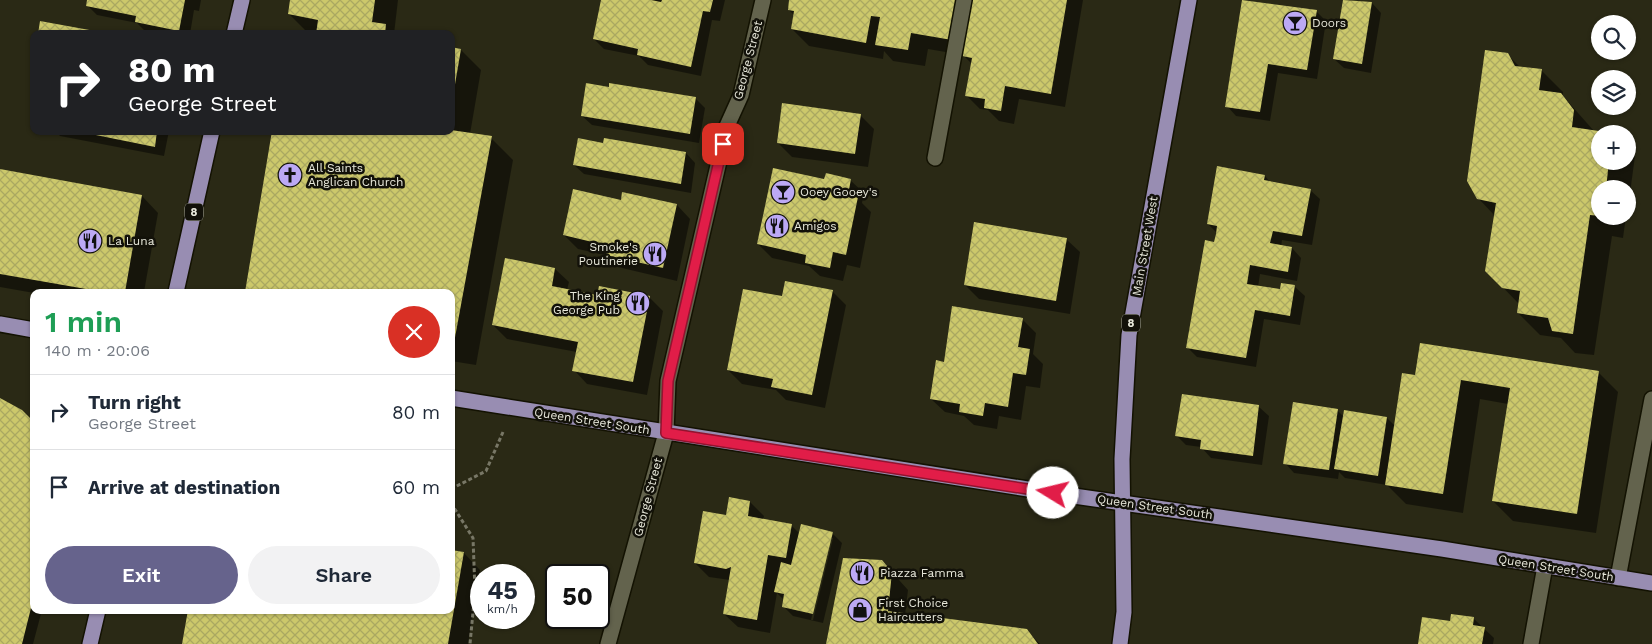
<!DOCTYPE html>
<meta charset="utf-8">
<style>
:root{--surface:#fff;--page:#f2f2f3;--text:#1f2937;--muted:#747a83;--line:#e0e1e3;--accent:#66638c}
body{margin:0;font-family:"Work Sans",sans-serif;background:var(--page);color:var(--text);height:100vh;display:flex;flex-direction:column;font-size:19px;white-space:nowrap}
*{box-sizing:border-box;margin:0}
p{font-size:16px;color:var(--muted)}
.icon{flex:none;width:28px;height:28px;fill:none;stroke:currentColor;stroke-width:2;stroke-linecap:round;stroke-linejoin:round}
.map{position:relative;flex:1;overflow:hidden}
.details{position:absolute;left:30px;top:289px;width:425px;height:325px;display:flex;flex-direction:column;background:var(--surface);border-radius:10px;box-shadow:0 1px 4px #0004}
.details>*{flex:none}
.banner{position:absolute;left:30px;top:30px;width:425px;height:105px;border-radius:10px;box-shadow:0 1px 4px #0004;background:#202124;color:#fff;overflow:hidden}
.tools{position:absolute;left:1591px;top:15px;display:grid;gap:10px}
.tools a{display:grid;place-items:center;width:45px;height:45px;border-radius:50%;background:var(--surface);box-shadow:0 1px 4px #0004;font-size:25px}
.speed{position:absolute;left:470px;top:564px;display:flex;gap:10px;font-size:25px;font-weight:700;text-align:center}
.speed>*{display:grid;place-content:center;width:65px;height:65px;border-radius:50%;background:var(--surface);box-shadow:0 1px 4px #0004;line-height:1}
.speed small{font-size:12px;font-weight:400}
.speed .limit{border:2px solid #111;border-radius:8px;background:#fff;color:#111}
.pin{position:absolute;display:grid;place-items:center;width:42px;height:42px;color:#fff;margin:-21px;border-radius:10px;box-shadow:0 2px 8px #0006}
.me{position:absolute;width:55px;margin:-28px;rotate:279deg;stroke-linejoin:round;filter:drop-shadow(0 0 4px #0008)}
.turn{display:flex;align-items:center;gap:18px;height:105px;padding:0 15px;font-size:22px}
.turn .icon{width:65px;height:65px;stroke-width:2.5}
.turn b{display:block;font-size:35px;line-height:42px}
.round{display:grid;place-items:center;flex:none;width:52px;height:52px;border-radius:26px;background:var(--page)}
.overview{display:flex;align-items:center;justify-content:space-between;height:85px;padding:0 15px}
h1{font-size:30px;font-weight:600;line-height:38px;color:#1e9e55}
.cta{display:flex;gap:10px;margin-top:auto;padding:10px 15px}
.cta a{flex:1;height:58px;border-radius:30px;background:var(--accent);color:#fff;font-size:20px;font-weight:600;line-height:58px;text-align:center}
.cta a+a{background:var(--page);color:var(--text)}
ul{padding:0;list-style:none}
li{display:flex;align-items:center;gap:15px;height:75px;padding:0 15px;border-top:1px solid var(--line)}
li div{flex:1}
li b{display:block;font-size:19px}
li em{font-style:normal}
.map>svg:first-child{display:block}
.shadow{fill:#0007;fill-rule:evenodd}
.building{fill:url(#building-cross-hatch)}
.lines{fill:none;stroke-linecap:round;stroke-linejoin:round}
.minor-casing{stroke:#131202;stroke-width:18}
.major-casing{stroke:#131202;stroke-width:18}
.path{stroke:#787766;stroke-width:3;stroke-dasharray:4 2.5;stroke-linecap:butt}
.minor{stroke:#63634d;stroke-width:15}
.major{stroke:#988db2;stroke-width:15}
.route-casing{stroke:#92132f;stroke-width:12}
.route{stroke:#e11d48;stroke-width:9}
.labels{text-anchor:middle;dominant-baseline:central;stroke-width:5;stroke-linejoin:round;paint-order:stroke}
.shield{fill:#121109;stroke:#a8a89c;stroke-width:1}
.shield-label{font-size:11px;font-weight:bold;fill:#e8e8db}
.poi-label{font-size:12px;fill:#e8e8db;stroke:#121109;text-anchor:start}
.street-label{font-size:12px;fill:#e8e8db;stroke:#121109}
</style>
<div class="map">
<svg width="1652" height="644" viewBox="0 0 1652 644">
<defs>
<pattern id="building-cross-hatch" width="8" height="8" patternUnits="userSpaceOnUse" patternTransform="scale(1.25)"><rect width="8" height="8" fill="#ccc86b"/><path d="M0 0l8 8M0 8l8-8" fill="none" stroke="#aaa861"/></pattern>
</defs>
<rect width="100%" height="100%" fill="#2a2915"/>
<!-- shadow -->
<g class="shadow">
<polygon points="88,0 201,0 199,11 194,10 190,34 146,32 137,23 97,15 87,5"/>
<polygon points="291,0 398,0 394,34 309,34 289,14"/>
<polygon points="603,0 725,0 720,21 712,20 701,76 648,65 639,56 604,49 594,39"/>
<polygon points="791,0 1083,0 1065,107 1019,99 1014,124 999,121 988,110 980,109 966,95 972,64 963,55 928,49 925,66 893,61 884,51 883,59 809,46 792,29 794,15 789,10"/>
<polygon points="1244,0 1316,11 1326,21 1317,79 1278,73 1270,121 1236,116 1227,106"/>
<polygon points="1344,0 1372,3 1381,13 1371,73 1344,68 1334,59"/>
<polygon points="451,49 461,50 481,70 470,134 491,138 513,160 476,365 451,361 451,292 247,292 273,131 451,131"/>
<polygon points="1507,54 1521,68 1541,70 1563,92 1563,96 1594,131 1611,134 1600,134 1600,161 1628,161 1628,149 1635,156 1628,208 1628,189 1600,189 1600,216 1626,216 1623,238 1612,236 1594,355 1575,353 1561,338 1540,335 1518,313 1519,304 1486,270 1495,216 1478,198"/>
<polygon points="695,98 705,108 699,143 592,125 582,116"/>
<polygon points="860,115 874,129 868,167 792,157 778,143"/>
<polygon points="55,131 169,131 164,156 60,136"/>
<polygon points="604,144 686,153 695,163 691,193 584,174 574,165"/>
<polygon points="0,170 142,196 158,213 144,292 34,293 0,287"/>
<polygon points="1265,176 1271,183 1310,190 1320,199 1312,245 1282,240 1281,247 1292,248 1301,258 1297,281 1260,274 1258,287 1281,291 1282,284 1295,287 1305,296 1300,325 1264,319 1256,367 1197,357 1188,348 1217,233 1208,224"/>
<polygon points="850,180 864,193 862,203 871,212 860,268 847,265 843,281 820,276 809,266 772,258 758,244"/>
<polygon points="622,201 677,205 690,219 677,281 622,268 609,256 578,249 564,235"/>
<polygon points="1066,239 1080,252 1070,314 979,299 965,285"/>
<polygon points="506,259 555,269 569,282 567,290 598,296 649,297 663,311 647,395 587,384 574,370 577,352 507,339 493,325"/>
<polygon points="832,291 846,305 825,408 786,400 776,390 742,384 728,370 783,298"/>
<polygon points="1022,319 1036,333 1033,354 1043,364 1040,388 1026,386 1021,420 999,416 997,429 974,425 964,416 945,412 931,399 945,363"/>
<polygon points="1598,372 1618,392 1596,533 1513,521 1493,501 1508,404 1480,399 1463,513 1406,504 1387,485 1345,478 1339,472 1338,479 1294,473 1285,463 1337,410 1344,417 1387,418 1395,426 1416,377"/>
<polygon points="1183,395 1259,407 1269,416 1262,465 1211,458 1201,447 1186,445 1176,435"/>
<polygon points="0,400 34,423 34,610 42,610 33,644 0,644"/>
<path d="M750 502 764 516 763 520 791 525 800 534 832 533 842 543 823 623 793 616 783 606 784 600 777 593 770 633 738 627 724 614 730 580 709 577 695 563 727 517ZM830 538H833L813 620H811Z"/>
<polygon points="451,536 453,537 451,551 464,553 480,570 468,644 183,644 189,610 451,610"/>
<polygon points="882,561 908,590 905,615 1026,630 1040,644 827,644"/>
<polygon points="1473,618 1494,638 1493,644 1420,644"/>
</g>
<!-- building -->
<g class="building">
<polygon points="87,0 185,0 179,31 135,22 136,16 86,6"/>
<polygon points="290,0 375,0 372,22 386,24 385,34 316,34 318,20 288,14"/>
<polygon points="601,0 651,0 661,2 662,0 713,0 710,12 703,11 691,67 637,55 638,49 593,39"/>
<polygon points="789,0 960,0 952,40 911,33 908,50 875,45 880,17 871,16 866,43 791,29 794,11 788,10"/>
<polygon points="972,0 1067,0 1051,94 1005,86 1001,111 984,108 985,99 965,96 972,58 962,56"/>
<polygon points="1242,0 1317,10 1307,70 1268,64 1260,112 1225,107"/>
<polygon points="1343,0 1372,2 1362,64 1333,59"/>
<polygon points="40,21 106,33 105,34 38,34"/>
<polygon points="451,47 461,49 452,102 451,102"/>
<polygon points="1485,50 1508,53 1515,66 1542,69 1539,90 1561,93 1574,110 1572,127 1612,133 1600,134 1600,161 1609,161 1606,189 1600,189 1600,216 1590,215 1573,334 1552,331 1548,318 1517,313 1520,291 1502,288 1485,271 1496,203 1477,199 1467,181"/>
<polygon points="586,83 609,87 609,83 696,97 690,134 581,116"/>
<polygon points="782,103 861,114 855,154 777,143"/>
<polygon points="451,130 492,136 454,343 451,343 451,292 245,292 272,131"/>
<polygon points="76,131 157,131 155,147"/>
<polygon points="578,138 603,143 604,138 686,152 681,184 573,165"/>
<polygon points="1217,166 1265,175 1264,180 1311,189 1302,236 1273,231 1270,243 1292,247 1288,272 1250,265 1247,284 1280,289 1281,283 1295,285 1290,316 1255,310 1246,358 1186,348 1205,240 1214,242 1216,234 1217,226 1207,224"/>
<polygon points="773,168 824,179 826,173 851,179 848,195 858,197 846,255 833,252 830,268 805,263 806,255 757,244"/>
<polygon points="0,169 142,195 125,292 103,292 0,274"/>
<polygon points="573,189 621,200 622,192 677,204 663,268 606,255 609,246 563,235"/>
<polygon points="974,222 1067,238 1056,301 964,285"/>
<polygon points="505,258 555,268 552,286 597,295 599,286 650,296 633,382 572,371 578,342 492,325"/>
<polygon points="785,281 833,290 812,395 771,387 773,379 727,370 743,289 782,296"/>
<polygon points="952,306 1023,318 1018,347 1030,349 1026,375 1013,373 1008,407 985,403 983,416 959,412 960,404 930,399 936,360 944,362"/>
<polygon points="1420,343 1599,371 1577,514 1492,501 1510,388 1461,380 1443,494 1385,485 1402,373 1415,375"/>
<polygon points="1182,394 1259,405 1253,456 1200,449 1201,440 1175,436"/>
<polygon points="0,398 22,410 34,422 34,596 22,644 0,644"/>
<polygon points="1293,402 1338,409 1329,470 1283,464"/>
<polygon points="1344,410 1387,417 1378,476 1334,469"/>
<polygon points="729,497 750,501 748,516 792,524 786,558 768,555 757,620 723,614 731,567 726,569 694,563 703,511 726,515"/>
<polygon points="801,524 833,532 813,614 782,607 784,594 774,592 781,562 791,565"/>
<polygon points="451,550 464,552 448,644 182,644 188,610 451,610"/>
<polygon points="843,558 882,560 892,572 888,611 1027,629 1038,644 826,644"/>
<polygon points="1451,614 1474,617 1473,625 1485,627 1482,644 1418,644 1422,617 1450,621"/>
</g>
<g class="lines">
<!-- minor casing -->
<g class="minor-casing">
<g id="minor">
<polyline points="935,158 964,0"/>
<polyline points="1618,578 1652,399"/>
<polyline points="608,644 666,433 668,381 723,144 727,126 741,95 763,0"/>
<polyline points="1531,644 1545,566"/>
</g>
</g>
<!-- major casing -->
<g class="major-casing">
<g id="major">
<polyline points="234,34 242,0"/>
<polyline points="176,292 212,131"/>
<polyline points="0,324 34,330"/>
<polyline points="451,398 1053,493 1442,549 1652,583"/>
<polyline points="90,644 98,610"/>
<polyline points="1120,644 1124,612 1122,459 1129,335 1189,0"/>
</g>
</g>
<!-- path -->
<g class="path">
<polyline points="451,489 486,471 503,432"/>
<polyline points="451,503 473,538 475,591 470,644"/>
</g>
<!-- minor -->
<use href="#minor" class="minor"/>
<!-- major -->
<use href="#major" class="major"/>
</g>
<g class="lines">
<!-- route casing -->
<g class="route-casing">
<polyline id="route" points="723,144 668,381 666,433 1053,493"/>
</g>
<!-- route -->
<use href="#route" class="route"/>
</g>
<!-- icons -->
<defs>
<g id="bar-disc" transform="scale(1.25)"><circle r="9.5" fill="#bca9f5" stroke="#121109"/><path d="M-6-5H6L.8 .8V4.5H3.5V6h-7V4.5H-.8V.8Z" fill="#111"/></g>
<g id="church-disc" transform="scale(1.25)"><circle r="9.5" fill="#bca9f5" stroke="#121109"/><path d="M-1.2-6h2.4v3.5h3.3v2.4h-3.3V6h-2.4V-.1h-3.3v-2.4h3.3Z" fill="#111"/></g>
<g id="restaurant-disc" transform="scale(1.25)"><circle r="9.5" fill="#bca9f5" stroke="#121109"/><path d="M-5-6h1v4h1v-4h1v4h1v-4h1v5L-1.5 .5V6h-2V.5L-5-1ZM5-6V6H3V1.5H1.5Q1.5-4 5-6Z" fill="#111"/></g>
<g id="shop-disc" transform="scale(1.25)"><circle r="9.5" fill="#bca9f5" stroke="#121109"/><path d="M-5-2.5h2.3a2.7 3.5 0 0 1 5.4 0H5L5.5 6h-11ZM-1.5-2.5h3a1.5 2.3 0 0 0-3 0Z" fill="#111"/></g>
</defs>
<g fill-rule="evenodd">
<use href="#bar-disc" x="1295" y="23"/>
<use href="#church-disc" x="290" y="175"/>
<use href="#bar-disc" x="783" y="192"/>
<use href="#restaurant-disc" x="777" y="226"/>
<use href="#restaurant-disc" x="90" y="241"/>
<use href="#restaurant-disc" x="655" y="254"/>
<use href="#restaurant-disc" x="638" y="303"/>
<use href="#restaurant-disc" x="862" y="573"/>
<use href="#shop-disc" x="860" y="610"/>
</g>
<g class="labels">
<!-- shield labels -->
<g class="shield">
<rect x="185" y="203.5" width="18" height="17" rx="4"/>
<rect x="1122" y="314.5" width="18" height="17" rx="4"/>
</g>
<g class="shield-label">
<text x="194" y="212">8</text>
<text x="1131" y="323">8</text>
</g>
<!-- poi labels -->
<g class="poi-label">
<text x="1312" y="23">Doors</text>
<text x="308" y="168">All Saints<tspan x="308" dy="14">Anglican Church</tspan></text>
<text x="800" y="192">Ooey Gooey's</text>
<text x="794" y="226">Amigos</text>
<text x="108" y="241">La Luna</text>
<text x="638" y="247" text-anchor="end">Smoke's<tspan x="638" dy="14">Poutinerie</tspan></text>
<text x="620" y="296" text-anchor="end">The King<tspan x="620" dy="14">George Pub</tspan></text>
<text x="880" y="573">Piazza Famma</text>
<text x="878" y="603">First Choice<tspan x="878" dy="14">Haircutters</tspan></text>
</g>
<!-- street labels -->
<g class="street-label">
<text transform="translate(748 60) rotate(-75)">George Street</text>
<text transform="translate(1145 246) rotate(-80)">Main Street West</text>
<text transform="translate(592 421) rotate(9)">Queen Street South</text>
<text transform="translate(648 497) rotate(-75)">George Street</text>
<text transform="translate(1155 507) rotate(8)">Queen Street South</text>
<text transform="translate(1556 568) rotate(9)">Queen Street South</text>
</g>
</g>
</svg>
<div class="tools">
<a><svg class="icon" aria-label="search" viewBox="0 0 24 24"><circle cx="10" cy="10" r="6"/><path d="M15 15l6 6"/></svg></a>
<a><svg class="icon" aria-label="layers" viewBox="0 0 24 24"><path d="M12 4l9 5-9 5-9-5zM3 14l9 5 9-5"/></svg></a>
<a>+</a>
<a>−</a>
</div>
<div class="speed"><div>45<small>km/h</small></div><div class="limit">50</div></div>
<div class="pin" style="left:723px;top:144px;background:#d93025"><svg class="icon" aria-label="arrive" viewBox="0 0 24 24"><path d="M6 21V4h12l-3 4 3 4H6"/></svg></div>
<svg class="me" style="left:1053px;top:493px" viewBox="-20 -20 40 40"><circle r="19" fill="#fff"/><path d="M0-13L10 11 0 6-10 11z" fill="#e11d48"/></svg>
<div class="banner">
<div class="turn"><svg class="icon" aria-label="right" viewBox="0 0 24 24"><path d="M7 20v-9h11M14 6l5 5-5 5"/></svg><div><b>80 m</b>George Street</div></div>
</div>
<section class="details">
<div class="overview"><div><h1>1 min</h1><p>140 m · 20:06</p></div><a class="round" style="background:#d93025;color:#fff"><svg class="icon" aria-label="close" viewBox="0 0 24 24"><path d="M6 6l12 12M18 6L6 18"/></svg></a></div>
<ul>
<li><svg class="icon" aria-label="right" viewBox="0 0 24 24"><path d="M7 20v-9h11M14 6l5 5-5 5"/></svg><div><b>Turn right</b><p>George Street</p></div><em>80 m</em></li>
<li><svg class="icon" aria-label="arrive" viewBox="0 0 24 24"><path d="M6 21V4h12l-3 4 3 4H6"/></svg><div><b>Arrive at destination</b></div><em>60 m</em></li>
</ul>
<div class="cta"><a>Exit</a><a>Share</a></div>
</section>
</div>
